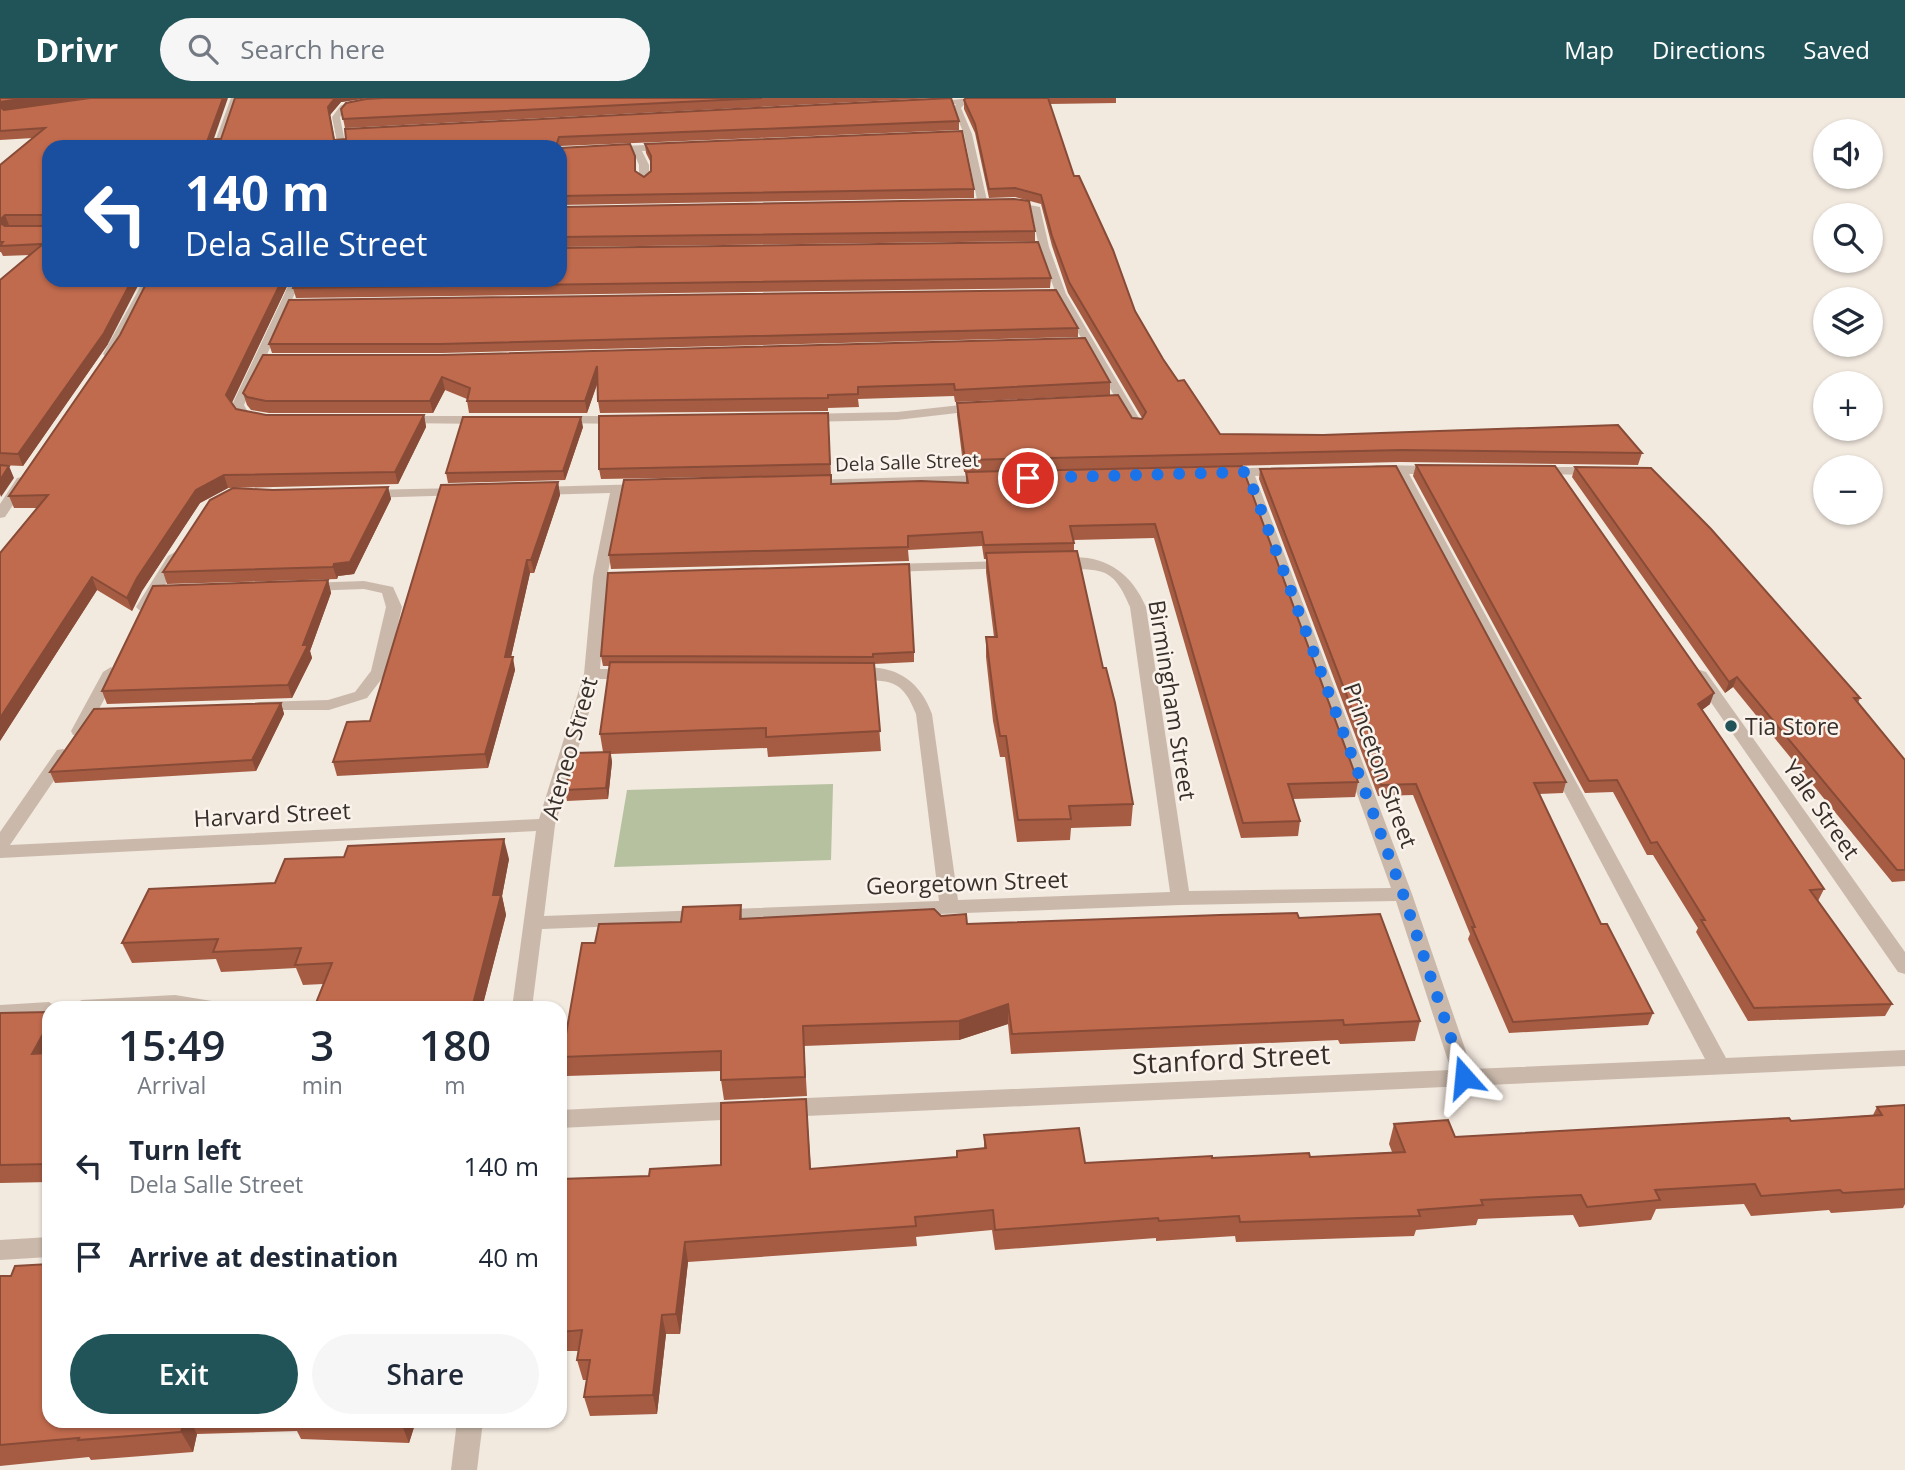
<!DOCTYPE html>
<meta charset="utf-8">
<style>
:root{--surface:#fff;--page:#f6f6f7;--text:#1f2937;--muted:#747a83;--accent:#215458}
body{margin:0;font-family:"Open Sans",sans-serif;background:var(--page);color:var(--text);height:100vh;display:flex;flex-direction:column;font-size:26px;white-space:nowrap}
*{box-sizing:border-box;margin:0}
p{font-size:23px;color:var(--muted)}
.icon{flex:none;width:38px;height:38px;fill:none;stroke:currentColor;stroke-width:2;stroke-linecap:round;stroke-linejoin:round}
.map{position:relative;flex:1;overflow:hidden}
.details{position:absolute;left:42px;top:903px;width:525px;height:427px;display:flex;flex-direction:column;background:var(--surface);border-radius:21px;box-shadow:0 2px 5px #0004}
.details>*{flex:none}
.banner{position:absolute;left:42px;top:42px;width:525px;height:147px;border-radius:21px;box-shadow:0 2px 5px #0004;background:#1a4fa0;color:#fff;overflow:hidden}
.fabs{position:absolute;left:1813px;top:21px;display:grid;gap:14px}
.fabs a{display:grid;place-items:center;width:70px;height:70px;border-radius:50%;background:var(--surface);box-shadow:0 2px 5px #0004;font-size:35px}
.pin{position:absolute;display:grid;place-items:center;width:60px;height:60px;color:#fff;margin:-30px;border:4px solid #fff;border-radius:50%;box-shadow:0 2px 7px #0007}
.me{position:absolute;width:77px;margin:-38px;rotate:342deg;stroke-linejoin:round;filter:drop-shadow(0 0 5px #0008)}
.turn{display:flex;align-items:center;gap:24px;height:147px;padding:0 28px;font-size:32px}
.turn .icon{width:91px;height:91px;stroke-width:2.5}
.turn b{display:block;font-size:49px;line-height:60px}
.eta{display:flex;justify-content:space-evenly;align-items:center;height:119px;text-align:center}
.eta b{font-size:42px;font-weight:600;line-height:49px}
.primary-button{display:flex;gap:14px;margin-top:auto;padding:14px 28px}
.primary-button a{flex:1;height:80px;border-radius:42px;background:var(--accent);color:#fff;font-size:28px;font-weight:600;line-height:80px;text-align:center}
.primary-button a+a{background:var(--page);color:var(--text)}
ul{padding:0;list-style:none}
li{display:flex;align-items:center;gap:21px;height:91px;padding:0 28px}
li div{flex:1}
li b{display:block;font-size:26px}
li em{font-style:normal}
header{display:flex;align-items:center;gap:42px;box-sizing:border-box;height:98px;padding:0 35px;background:var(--accent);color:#fff}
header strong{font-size:33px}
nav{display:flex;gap:38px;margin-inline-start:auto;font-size:24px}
.search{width:490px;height:63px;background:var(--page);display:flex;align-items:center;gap:18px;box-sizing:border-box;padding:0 24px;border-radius:38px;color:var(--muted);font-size:26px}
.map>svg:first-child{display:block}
.green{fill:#b5c19f}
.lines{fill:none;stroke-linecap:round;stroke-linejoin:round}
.minor{fill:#cab9ab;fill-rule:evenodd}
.wall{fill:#a65c43;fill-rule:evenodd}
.shaded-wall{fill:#874b37}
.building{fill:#c16b4e;stroke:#874b37;stroke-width:2}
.route{stroke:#1a73e8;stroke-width:12;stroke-dasharray:0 21.6}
.poi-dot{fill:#215458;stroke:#faf3ec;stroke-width:2.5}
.labels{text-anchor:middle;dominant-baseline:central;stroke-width:5;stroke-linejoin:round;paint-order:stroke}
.far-street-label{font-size:19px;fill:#382f2a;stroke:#faf3ec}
.street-label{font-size:23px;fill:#382f2a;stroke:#faf3ec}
.poi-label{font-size:23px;fill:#382f2a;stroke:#faf3ec;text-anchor:start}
.near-street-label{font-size:28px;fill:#382f2a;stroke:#faf3ec}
</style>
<header>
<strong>Drivr</strong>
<div class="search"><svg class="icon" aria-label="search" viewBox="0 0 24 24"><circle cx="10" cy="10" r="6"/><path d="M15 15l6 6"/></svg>Search here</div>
<nav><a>Map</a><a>Directions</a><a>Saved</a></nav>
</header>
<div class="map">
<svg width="1905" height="1372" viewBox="0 0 1905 1372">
<rect width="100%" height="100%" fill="#f2e9df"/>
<!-- green -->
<polygon class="green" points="833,686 831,762 614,769 627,692"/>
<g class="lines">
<!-- minor -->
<g class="minor">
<polygon points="231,0 239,0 221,49 213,49"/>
<polygon points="970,0 961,10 972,36 988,107 983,110 978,107 964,36 953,10 956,6 930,7 926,5"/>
<polygon points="363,4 366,8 347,11 340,19 346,49 338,49 332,19 341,7"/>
<polygon points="667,46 671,49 670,51 642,53 649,67 649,83 644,86 639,83 639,67 633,53 560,57 560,51"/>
<polygon points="1008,103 1040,109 1049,149 1066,196 1143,327 1141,330 1133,330 1131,327 1056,196 1039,149 1031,111 1005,108 1003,106"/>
<polygon points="144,182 154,182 115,256 105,258 103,256"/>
<polygon points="291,182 301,182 244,307 248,314 268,320 262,324 240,320 232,307"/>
<polygon points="979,305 983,306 983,312 897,322 804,324 798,320 804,316 897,314"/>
<polygon points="402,318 486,318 492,322 486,326 398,325 396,322"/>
<polygon points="559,318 622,318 628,322 622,326 555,325 553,322"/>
<path d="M1377 367 1436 368 1443 372 1436 376H1409L1726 960 1905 952V968L784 1019 776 1016 773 1010 776 1004 784 1001 1451 972 1396 803 1180 807 542 831 532 910H512L536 733 0 760V734L57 652 63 651 72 656 10 747 539 721 584 576 593 479 610 395 537 397 530 393 537 389 646 386 653 390 651 393 624 395 608 474H631L638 478 631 482 607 483 600 571H631L639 576 631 581H599L555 727 544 818 939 803 916 616C899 571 881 588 845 579L843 576 845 573C886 562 918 577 932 616L958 802 1170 794 1130 509C1110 459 1094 477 1053 468L1051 465 1053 462C1096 452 1129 469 1146 509L1189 793 1391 790 1242 378 1223 379 1216 375 1223 371 1282 369 1287 370V376L1255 378 1412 796 1472 971 1705 961 1396 375 1372 374V368Z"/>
<polygon points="1538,369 1597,369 1604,373 1597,377 1533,376 1533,370"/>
<polygon points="988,377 993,378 993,384 810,390 803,386 810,382"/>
<polygon points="22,379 29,383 5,419 0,420 0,406 17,380"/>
<polygon points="460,390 465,391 465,397 366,400 359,396 366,392"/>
<polygon points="175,454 182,458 152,509 149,512 139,512 136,509 168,458"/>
<polygon points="1009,463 1016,467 1014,470 887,474 880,470 887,466"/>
<polygon points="364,483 393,489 402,509 387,574 367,600 329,612 253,612 251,609 253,606 259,604 328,602 355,594 371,573 386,509 382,495 364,491 308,493 301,489 308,485"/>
<polygon points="111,569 119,574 87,633 85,637 73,637 71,633 103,574"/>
<polygon points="1700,572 1706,574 1905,854 1905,876 1898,874 1692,577"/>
<polygon points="175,897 224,905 227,910 72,910 75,905 82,902"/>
<polygon points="49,904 58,910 49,910 49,920 0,923 0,907"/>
<polygon points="742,1003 750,1006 753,1012 750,1018 742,1021 560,1030 560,1012"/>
<polygon points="49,1139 49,1159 0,1162 0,1142"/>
<polygon points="457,1323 483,1323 477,1372 451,1372"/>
</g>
</g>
<!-- wall -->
<g class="wall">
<path d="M0 0 214 41H221L235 0H383H368L341 4 330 17 335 42 959 23V32L560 48 49 49 108 246 23 368 0 367V182L30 157 3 158 1 154H0V67L33 40 0 42ZM9 127H46L8 128Z"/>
<polygon points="384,0 934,0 345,30 341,11"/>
<polygon points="966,0 1116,0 1116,5 1050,6 1074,78 1135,213 1163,261 1178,283 1220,336 1642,355 1638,367 1400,364 964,374 957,317 957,305 1142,320 1068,195 1052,148 1041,106 1015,99 989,100 975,35 964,11 964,2"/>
<polygon points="645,46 974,91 974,100 560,107 560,50 635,58 636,74 644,79 651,73 651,65 646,55"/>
<polygon points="560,109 1035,133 1035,143 560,149"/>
<polygon points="1051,180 1050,190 296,200 293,190"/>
<polygon points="148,182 290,182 232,305 236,311 266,317 424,317 426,329 398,386 228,390 200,405 142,493 132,513 97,492 0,643 0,455 38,410 14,410 9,398 120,237"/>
<polygon points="1078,230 1078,239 442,255 272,255 269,246"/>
<polygon points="263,257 1110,284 1110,297 955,304 954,298 858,301 859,309 828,310 828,313 600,315 598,303 598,284 587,315 469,315 467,303 467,301 445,292 433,315 269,315 251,312 247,307 243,295"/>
<polygon points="828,315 831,377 601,381 599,371"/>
<polygon points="583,329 565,382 448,385 446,375"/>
<polygon points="1416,367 1710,606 1702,612 1824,791 1818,803 1892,906 1885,918 1748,923 1696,834 1698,830 1653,757 1647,757 1613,694 1585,695 1413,378"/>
<polygon points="1242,368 1358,684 1355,699 1293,701 1300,723 1298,738 1241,740 1154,440 1074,442 1074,453 1133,706 1131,728 1071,730 1070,742 1017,744 1005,659 1000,659 993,623 986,559 986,539 994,539 986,474 986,461 984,461 982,448 908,452 909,463 611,471 609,457 966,385 966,374"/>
<polygon points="1575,369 1860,600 1858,605 1905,662 1905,783 1892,784 1733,589 1725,595 1572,379"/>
<polygon points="1260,371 1566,684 1563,695 1539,696 1601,826 1653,915 1648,927 1509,935 1468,841 1470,836 1413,697 1378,698 1259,381"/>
<polygon points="558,384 560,397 534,475 530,475 511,559 515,572 488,670 337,678 333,664 370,623"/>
<polygon points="388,389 391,401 354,476 338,478 337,481 167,486 163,474 273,392"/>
<polygon points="328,482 331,495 310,553 312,560 292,600 107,606 102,593"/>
<polygon points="914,554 914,564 874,566 881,653 768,659 767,650 611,656 612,664 608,701 567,703 565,692 603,654 600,636 610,568 603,568 601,558"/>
<polygon points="281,605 284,616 256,673 55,685 50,674"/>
<polygon points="509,761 502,798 506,817 482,910 314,910 323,886 303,887 296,870 221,874 216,861 132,865 122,845 275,785"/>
<polygon points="741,807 742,821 941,818 967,826 1299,820 1420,923 1415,943 1340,946 1338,942 1011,956 1008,926 959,942 804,948 807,998 724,1002 721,982 721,973 567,978 562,959 595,845 681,824"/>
<polygon points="49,914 49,1084 0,1085 0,915"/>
<polygon points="806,1001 811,1071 957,1059 957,1053 984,1050 984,1037 1085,1065 1212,1060 1310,1059 1392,1054 1389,1046 1394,1026 1455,1039 1791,1023 1873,1017 1877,1009 1905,1007 1905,1106 1903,1110 1831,1115 1829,1112 1751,1118 1744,1106 1656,1111 1651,1122 1579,1129 1573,1117 1478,1121 1476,1127 1416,1132 1414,1138 1236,1144 1235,1138 1156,1143 1156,1140 995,1152 992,1132 916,1139 917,1148 688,1164 680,1236 666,1236 657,1316 590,1318 584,1299 587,1282 583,1282 577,1262 579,1253 560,1253 560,1084 649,1078 721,1067"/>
<polygon points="0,1178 11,1178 49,1323 416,1323 409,1345 301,1341 297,1333 197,1336 193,1354 91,1362 89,1359 0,1368"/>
</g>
<!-- shaded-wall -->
<g class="shaded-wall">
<polygon points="26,0 94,0 0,14 0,4"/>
<polygon points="223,0 228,0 211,49 208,41"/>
<polygon points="335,0 368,0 341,4 330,17 328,9"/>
<polygon points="5,117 9,127 2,134 0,130 0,122"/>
<polygon points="132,182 141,182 108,246 23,368 18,356"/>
<polygon points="282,182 290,182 230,308 226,297"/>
<polygon points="597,268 599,280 587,315 585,303"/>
<polygon points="442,279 445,292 433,315 430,303"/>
<polygon points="424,317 426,329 398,386 395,374"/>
<polygon points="581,319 583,329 565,382 563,373"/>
<polygon points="9,368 14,380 1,399 0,396 0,382"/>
<polygon points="224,377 228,390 200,405 142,493 132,513 127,500 137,480 196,392"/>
<polygon points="558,384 560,397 534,475 531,462"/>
<polygon points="388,389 391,401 354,476 338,478 337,481 333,469 334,466"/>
<polygon points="527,462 530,475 508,572 505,559"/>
<polygon points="92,479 97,492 0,643 0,620"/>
<polygon points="328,482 331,495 310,553 312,560 292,600 288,587"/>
<polygon points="513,559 515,572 488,670 485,656"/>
<polygon points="1737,579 1733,589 1725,595 1729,584"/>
<polygon points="1714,595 1710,606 1694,618 1698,606"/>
<polygon points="281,605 284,616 256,673 252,662"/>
<polygon points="610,654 612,664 608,701 606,690"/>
<polygon points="504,741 509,761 502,798 506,817 482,910 472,910"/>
<polygon points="1008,906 1008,926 959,942 959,923"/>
<polygon points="49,925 49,958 32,956"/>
<polygon points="685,1144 688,1164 680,1236 676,1216"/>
<polygon points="662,1217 666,1236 657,1316 653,1297"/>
<polygon points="184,1323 190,1323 197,1336 193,1354 181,1334"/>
<polygon points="402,1323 416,1323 409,1345 401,1325"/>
</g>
<!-- building -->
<g class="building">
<polygon points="0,0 26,0 0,4"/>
<polygon points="90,0 223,0 208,41 221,41 235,0 335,0 328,9 334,42 346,41 345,31 951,0 959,23 559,39 556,48 557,49 49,49 49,182 132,182 104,235 18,356 0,355 0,182 43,146 0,148 3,144 0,144 0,125 5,128 45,128 47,117 5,117 0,122 0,67 45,30 0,33 0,9 4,12"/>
<polygon points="384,0 762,0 343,21 341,11 346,5 366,1"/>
<polygon points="966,0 1048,0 1074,78 1079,78 1113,152 1135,213 1163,261 1178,283 1184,282 1220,336 1323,337 1618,327 1642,355 1402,352 965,362 957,305 1118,297 1132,320 1142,321 1146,314 1069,184 1052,138 1041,97 1015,90 989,91 975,26 964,2"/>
<polygon points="962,33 974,91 560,98 560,50 630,46 635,58 635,73 644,79 651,73 651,58 645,46"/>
<polygon points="1014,101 1029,103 1035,133 560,139 560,109"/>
<polygon points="1038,144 1051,180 293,190 296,182 560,182 560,150"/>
<polygon points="148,182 282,182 226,297 236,311 266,317 424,317 395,374 224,377 196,392 137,480 127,500 92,479 0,620 0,455 48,397 9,398 120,237"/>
<polygon points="1056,192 1078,230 440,246 269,246 289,202"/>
<polygon points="1085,240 1110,284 955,292 954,286 858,289 858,296 828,297 828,300 598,303 597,268 585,303 467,303 470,290 442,279 430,303 266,303 247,299 243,295 263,257 440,257"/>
<polygon points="828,315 830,366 599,371 599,318"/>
<polygon points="463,319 581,319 563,373 446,375"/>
<polygon points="0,367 9,368 0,382"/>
<polygon points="1416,367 1555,368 1714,595 1698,606 1824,791 1810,792 1892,906 1754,910 1701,822 1705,822 1657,744 1651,745 1617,682 1589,683"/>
<polygon points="1242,368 1358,684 1288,686 1300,723 1243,725 1155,426 1070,428 1074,445 984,447 982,434 908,438 908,449 609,457 624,382 831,377 831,386 921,383 968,385 966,374"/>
<polygon points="1396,368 1566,684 1534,685 1601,826 1607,826 1653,915 1513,924 1472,829 1475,829 1416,686 1381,687 1260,371"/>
<polygon points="1575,369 1651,370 1711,431 1860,600 1854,600 1905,662 1905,772 1897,772 1737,579 1729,584"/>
<polygon points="558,384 531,462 527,462 505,559 513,559 485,656 333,664 347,624 370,623 441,387"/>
<polygon points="388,389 350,464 334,466 333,469 163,474 210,402 233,390 273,392"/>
<polygon points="1077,453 1103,570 1106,570 1115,605 1133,706 1069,708 1071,721 1018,722 1006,638 1000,638 994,602 986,539 997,539 986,455"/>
<polygon points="909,466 914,554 873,556 873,559 601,558 608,475"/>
<polygon points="328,482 303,547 308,547 288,587 102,593 153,488"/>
<polygon points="610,564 874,565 880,633 766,639 766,630 600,636"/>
<polygon points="281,605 252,662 50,674 94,611"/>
<polygon points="610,654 606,690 565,692 574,655"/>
<polygon points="504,741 493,797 501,797 472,910 314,910 332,865 295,867 301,850 213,854 218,841 122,845 149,791 275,785 285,761 344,759 348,748"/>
<polygon points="741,807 740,821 934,811 941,818 966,816 967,826 1220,817 1297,815 1299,820 1380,816 1420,923 1344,927 1343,922 1012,936 1008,906 959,923 803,928 805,979 721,982 721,953 562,959 582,845 595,845 599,826 681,824 683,809"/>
<polygon points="49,914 49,925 32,956 49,955 49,1066 0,1067 0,915"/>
<polygon points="806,1001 810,1071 957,1059 957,1053 986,1050 984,1037 1079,1030 1085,1065 1212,1058 1212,1060 1309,1055 1310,1059 1405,1054 1394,1026 1448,1022 1455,1039 1789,1020 1791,1023 1882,1017 1877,1009 1905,1007 1905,1091 1843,1095 1840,1092 1761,1098 1755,1086 1655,1092 1660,1102 1587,1109 1581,1097 1481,1102 1483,1107 1418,1112 1420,1118 1240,1124 1239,1118 1159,1123 1158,1120 995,1132 993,1112 915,1119 916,1128 685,1144 676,1216 662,1217 653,1297 584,1299 590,1262 577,1262 582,1232 560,1234 561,1081 649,1078 650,1071 721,1067 721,1005"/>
<polygon points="49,1166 49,1323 184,1323 181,1334 78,1342 79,1340 0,1347 0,1178 11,1178 15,1168"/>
<polygon points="327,1323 402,1323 401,1325"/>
</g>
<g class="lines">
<!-- route -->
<polyline class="route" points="1028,380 1247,374 1403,796 1464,979"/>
</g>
<!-- markers -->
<circle class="poi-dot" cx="1731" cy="628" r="7"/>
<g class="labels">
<!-- far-street labels -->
<g class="far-street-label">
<text transform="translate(907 364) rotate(-2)">Dela Salle Street</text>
</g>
<!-- street labels -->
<g class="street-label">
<text transform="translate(1173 602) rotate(81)">Birmingham Street</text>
<text transform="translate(569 650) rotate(-74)">Ateneo Street</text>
<text transform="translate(1381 667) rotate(70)">Princeton Street</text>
<text transform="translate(1822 711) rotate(55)">Yale Street</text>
<text transform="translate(272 716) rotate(-3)">Harvard Street</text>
<text transform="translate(967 784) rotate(-2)">Georgetown Street</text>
</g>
<!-- poi labels -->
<g class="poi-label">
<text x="1745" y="628">Tia Store</text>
</g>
<!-- near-street labels -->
<g class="near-street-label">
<text transform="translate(1231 960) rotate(-3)">Stanford Street</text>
</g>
</g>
</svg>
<div class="fabs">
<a><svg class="icon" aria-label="sound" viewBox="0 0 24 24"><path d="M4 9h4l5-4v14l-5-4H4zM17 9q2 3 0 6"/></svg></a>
<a><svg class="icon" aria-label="search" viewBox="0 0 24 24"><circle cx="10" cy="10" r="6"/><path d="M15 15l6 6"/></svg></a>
<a><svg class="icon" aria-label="layers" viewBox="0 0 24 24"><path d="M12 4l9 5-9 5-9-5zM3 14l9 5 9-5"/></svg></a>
<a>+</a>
<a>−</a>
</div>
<div class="pin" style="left:1028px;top:380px;background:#d93025"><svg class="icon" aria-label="arrive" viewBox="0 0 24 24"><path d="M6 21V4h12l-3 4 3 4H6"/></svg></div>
<svg class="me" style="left:1464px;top:979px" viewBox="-20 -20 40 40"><path d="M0-17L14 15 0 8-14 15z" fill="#1a73e8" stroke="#fff" stroke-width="4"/></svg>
<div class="banner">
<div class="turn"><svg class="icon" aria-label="left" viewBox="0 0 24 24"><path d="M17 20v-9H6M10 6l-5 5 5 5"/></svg><div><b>140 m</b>Dela Salle Street</div></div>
</div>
<section class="details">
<div class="eta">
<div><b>15:49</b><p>Arrival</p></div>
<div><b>3</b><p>min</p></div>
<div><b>180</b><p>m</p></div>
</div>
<ul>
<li><svg class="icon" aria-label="left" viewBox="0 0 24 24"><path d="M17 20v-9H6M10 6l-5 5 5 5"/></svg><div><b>Turn left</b><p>Dela Salle Street</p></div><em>140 m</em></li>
<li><svg class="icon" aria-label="arrive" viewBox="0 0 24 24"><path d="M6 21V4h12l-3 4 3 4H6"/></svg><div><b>Arrive at destination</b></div><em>40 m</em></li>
</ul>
<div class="primary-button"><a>Exit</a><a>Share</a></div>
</section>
</div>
